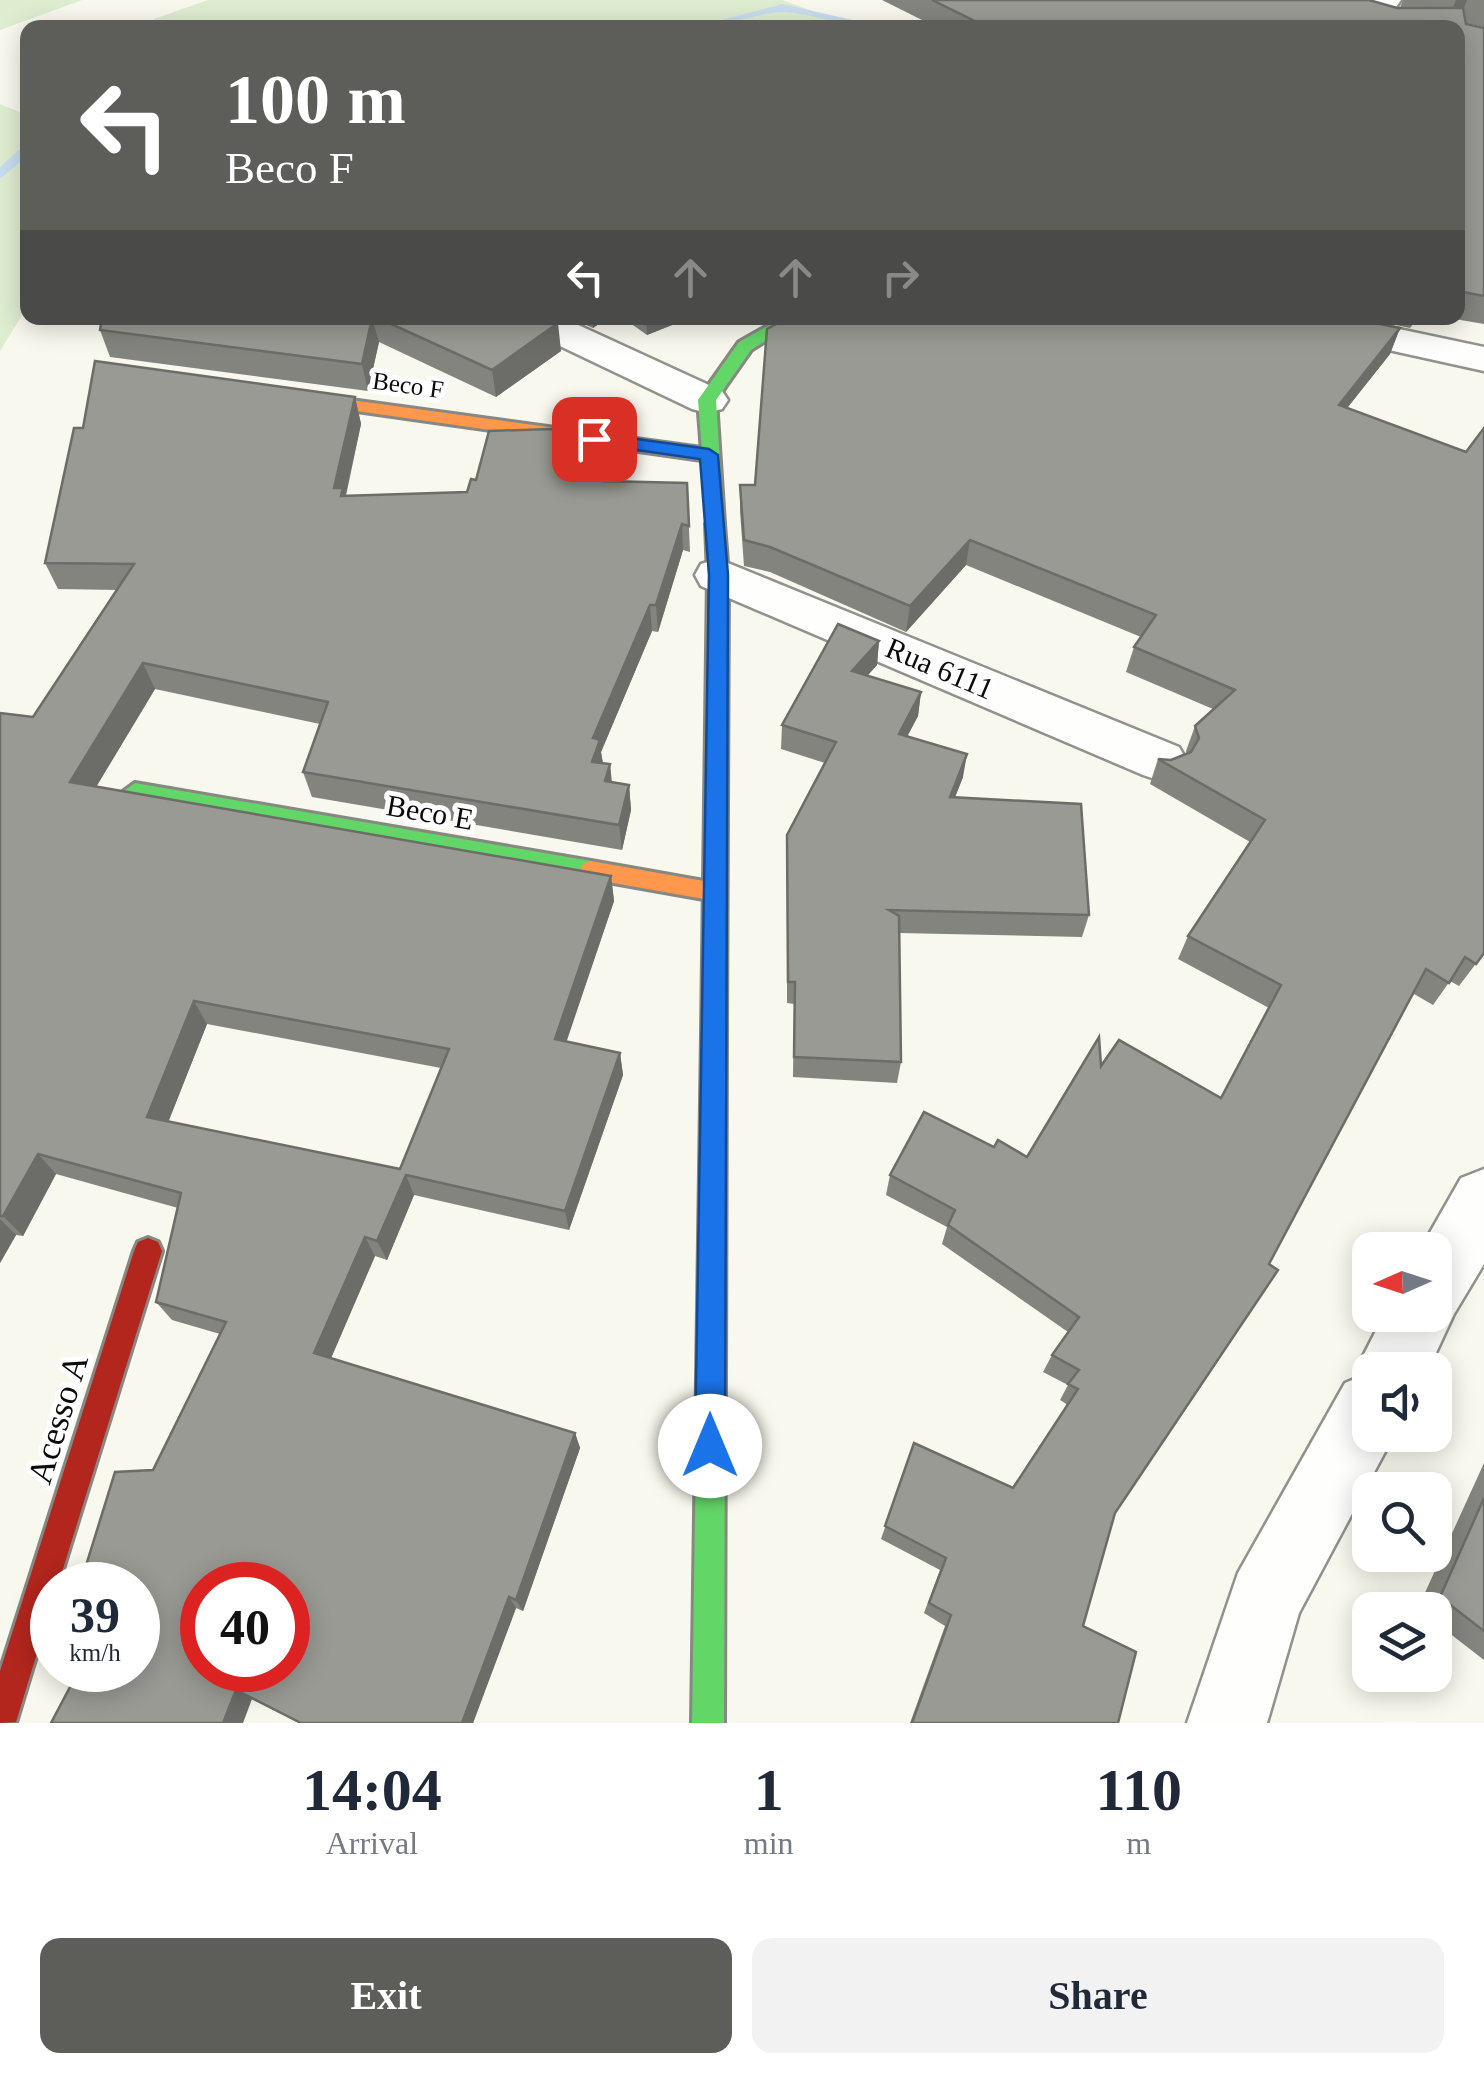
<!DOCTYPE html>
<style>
:root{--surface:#fff;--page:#f2f2f3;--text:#1f2937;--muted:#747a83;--accent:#5d5d5a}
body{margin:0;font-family:"Times New Roman",serif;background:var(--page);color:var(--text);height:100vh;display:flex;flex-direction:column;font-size:38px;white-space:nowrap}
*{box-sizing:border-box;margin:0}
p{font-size:32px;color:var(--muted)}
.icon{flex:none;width:55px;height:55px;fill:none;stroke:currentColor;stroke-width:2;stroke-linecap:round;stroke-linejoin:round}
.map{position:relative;height:1723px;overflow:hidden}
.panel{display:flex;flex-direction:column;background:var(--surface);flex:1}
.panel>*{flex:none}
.top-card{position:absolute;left:20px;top:20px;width:1445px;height:305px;border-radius:20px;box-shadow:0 5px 25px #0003;background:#5d5d5a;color:#fff;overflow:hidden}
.needle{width:65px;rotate:267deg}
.tools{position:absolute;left:1352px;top:1232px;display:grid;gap:20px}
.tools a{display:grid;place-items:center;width:100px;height:100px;border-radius:20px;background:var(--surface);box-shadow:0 5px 25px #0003;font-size:50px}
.speed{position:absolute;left:30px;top:1562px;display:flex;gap:20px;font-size:50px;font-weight:700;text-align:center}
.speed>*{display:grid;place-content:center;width:130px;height:130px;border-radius:50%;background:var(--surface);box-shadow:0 5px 25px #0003;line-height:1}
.speed small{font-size:25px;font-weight:400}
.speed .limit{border:15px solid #d22;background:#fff;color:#111}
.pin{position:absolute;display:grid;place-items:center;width:85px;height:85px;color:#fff;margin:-42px;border-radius:20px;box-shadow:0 5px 15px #0006}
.me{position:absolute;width:110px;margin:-55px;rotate:0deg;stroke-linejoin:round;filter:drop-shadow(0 0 8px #0008)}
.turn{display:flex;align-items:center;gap:35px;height:210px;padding:0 40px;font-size:45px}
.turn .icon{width:130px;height:130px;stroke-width:2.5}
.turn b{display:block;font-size:70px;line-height:85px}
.lanes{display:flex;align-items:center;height:95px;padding:0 40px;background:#0003;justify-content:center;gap:50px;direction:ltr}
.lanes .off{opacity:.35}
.eta{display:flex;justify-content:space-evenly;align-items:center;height:170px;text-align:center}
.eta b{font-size:60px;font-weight:700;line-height:70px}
.button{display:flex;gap:20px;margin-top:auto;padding:20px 40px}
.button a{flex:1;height:115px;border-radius:20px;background:var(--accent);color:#fff;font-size:40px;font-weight:700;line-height:115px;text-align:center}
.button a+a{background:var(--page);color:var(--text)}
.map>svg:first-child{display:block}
.green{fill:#deecd0}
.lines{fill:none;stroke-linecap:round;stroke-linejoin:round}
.stream{fill:#c8ddef;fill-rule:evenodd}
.street-casing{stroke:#91918d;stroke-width:5}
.fast-casing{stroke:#888883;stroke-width:6}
.slow-casing{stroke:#888883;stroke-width:6}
.jam-casing{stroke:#888883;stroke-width:6}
.street{fill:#fefefc;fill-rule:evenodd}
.fast{fill:#63d668;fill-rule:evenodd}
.slow{fill:#ff974d;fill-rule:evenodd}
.jam{fill:#b3261e;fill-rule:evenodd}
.wall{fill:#84847f;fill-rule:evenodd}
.shaded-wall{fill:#6c6c68}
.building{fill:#9a9a94;stroke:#6c6c68;stroke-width:2.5;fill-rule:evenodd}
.route{fill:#1a73e8;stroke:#114b97;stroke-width:2.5}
.labels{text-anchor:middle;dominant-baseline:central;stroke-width:10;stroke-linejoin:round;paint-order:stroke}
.far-street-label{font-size:25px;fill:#0a0a0a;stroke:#fff}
.street-label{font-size:30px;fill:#0a0a0a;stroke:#fff}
.near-street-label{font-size:35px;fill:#0a0a0a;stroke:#fff}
</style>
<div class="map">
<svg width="1484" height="1723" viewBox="0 0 1484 1723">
<rect width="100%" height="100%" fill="#f8f8ee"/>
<!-- green -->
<g class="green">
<polygon points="0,0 82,0 0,30"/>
<polygon points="208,0 782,0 857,27 160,28 154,19"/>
<polygon points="0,104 27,115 27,307 0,351"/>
</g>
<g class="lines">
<!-- stream -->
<g class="stream">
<path d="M782 4 870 24 876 28C844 28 808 11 780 12 751 14 724 28 693 28Z"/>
<polygon points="28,142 28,155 0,179 0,167"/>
</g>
<!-- street casing -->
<g class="street-casing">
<g id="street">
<polygon points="1369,0 1401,0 1394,10 1441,21 1445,28 1390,28 1362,21 1358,14"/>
<polygon points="512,318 563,318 722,391 728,400 722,409 707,413 692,409 518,326"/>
<polygon points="1274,318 1347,318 1484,347 1484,371 1280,326"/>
<polygon points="718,559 1179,747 1187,761 1179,775 1161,781 1143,775 701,586 695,575 701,564"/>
<polygon points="1484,1169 1484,1264 1454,1314 1428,1370 1370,1370 1370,1435 1394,1435 1299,1613 1267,1723 1187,1723 1238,1573 1345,1383 1359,1377 1356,1370 1384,1315 1435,1315 1435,1250 1420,1250 1461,1178"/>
</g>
</g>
<!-- fast casing -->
<g class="fast-casing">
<g id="fast">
<polygon points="782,318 801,318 751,350 716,400 724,524 722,528 708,528 698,400 739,342"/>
<polygon points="135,783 591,861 599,864 602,870 599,876 591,879 135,799 124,791"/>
<polygon points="714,1023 723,1026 726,1034 724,1723 692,1723 702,1034 705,1026"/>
</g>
</g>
<!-- slow casing -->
<g class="slow-casing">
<g id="slow">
<polygon points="285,391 709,449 718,455 709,461 279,400 279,392"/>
<polygon points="591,861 715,883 723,885 726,892 723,899 715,901 591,879 583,876 580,870 583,864"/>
</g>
</g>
<!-- jam casing -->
<g class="jam-casing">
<g id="jam">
<polygon points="715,518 724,524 728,575 726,1034 723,1042 714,1045 705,1042 702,1034 708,575 706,524"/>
<polygon points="148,1238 158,1242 162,1251 58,1585 52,1585 52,1604 16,1722 0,1723 0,1671 134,1251 138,1242"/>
</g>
</g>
<!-- street -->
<use href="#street" class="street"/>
<!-- fast -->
<use href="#fast" class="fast"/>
<!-- slow -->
<use href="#slow" class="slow"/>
<!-- jam -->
<use href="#jam" class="jam"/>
</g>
<!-- wall -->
<g class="wall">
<polygon points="882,0 1369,0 1397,8 1400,8 1403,0 1484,0 1484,27 1466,23 1484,28 1484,324 1449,318 1458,318 1458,28 938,28"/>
<polygon points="102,318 545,318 561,351 496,397 379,342 368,391 110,357 100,330"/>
<polygon points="570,318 607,318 593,328"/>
<polygon points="623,318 683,318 682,321 647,335"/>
<polygon points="1362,318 1418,318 1410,328"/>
<polygon points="1400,328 1390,354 1347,408 1484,953 1459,986 1450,981 1433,1005 1414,994 1115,1513 1083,1626 1118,1723 910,1723 945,1626 924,1613 940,1570 881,1539 914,1443 1013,1488 1068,1405 1060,1400 1068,1385 1043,1372 1052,1355 1068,1332 942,1244 947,1227 886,1195 890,1175 994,1147 1027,1157 1101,1066 1220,1098 1269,1008 1178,959 1188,936 1250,842 1150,784 1158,759 1171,760 1187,754 1186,751 1195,726 1213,709 1126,672 1134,647 1141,637 966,565 906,632 770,572 744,566 740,511 740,485 755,485"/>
<path d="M355 397 361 424 346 496 467 492 476 480 623 464 616 481 687 483 690 552 683 550 658 632 652 631 601 752 603 763 610 764 612 782 629 785 631 810 622 850 312 797 303 772 320 724 155 689 96 787 611 876 614 901 566 1041 620 1053 623 1075 569 1230 414 1195 387 1260 375 1256 331 1358 575 1433 580 1448 523 1611 516 1608 473 1723H300L252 1699 138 1670 153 1470 220 1334 172 1320 156 1302 178 1208 56 1174 23 1236 16 1235 0 1263V713L33 717 117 590 58 589 45 563ZM207 1024 441 1068 400 1169 168 1122Z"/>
<polygon points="879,641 877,665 867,676 921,692 918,716 907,736 963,777 955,797 1089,915 1082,937 899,933 901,1062 897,1083 793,1077 794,1004 787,1003 787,835 825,763 781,749 782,725"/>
<polygon points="1484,1463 1484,1660 1435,1622 1435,1610 1420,1610 1418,1608"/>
</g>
<!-- shaded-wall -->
<g class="shaded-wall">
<polygon points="1456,0 1467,0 1459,21 1447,24"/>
<polygon points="372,318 379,342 368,391 362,364"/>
<polygon points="592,318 607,318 593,328"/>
<polygon points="646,318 683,318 682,321 647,335"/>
<polygon points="558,323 561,351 496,397 492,370"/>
<polygon points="1400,328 1390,354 1329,431 1339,405"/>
<polygon points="355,397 361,424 345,497 350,514 334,488"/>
<polygon points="621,438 623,464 605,507 603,481"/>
<polygon points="682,524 683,550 658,632 656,605"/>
<polygon points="970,540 966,565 906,632 910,606"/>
<polygon points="650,605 652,631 601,752 603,765 592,762 593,738"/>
<polygon points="879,641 877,665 850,695 852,671"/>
<polygon points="143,663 155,689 84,807 70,782"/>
<polygon points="921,692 918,716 896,758 899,734"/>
<polygon points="967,754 963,777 946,820 950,797"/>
<polygon points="610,764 612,790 605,781"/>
<polygon points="629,785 631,810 622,850 619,825"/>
<polygon points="611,876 614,901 560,1061 555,1039"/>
<polygon points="194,1001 207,1024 162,1138 147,1117"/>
<polygon points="620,1053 623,1075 569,1230 565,1211"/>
<polygon points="38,1154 56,1174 23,1236 3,1216"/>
<polygon points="406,1175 414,1195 387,1260 377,1241"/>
<polygon points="0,1219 16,1235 0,1263"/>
<polygon points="365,1237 375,1256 326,1370 314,1353"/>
<polygon points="575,1433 580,1448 523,1611 516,1600"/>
<polygon points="509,1597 516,1608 473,1723 462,1723"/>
<polygon points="236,1690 252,1699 243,1723 223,1723"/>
</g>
<!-- building -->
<g class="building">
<polygon points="932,0 1369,0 1397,8 1463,8 1466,24 1484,28 1484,296 1458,291 1458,28 989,28"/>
<polygon points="102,318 372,318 362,364 100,330"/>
<polygon points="378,318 545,318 558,323 492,370"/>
<polygon points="787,318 1350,318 1400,328 1339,405 1466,452 1484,428 1484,953 1476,964 1465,957 1449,983 1426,969 1269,1264 1278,1270 1115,1513 1083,1626 1136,1652 1118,1723 912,1723 951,1615 929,1603 946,1558 885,1526 914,1443 1013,1488 1078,1389 1068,1384 1079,1370 1052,1355 1079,1317 948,1225 955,1210 890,1175 924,1112 994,1147 998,1140 1027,1157 1099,1037 1101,1066 1119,1040 1221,1098 1281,985 1188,936 1265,820 1158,759 1171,760 1191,752 1199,738 1195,726 1235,690 1134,647 1156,615 970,540 910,606 770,547 744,540 740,485 755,485 767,329"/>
<path d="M95 361 355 397 334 488H343L341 496 467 492 471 479 476 480 489 431 551 429 621 438 603 481 687 483 689 526 682 524 656 605H650L593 738 600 740 592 762 610 764 605 781 629 785 619 825 303 772 328 702 143 663 70 782 611 876 555 1039 620 1053 565 1211 406 1175 377 1241 365 1237 314 1353 575 1433 516 1600 509 1597 462 1723H301L236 1690 223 1723H51L79 1670H138V1585H80L115 1472 153 1470 226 1322 156 1302 181 1193 38 1154 3 1216H0V713L33 717 134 564 45 563 74 428H83ZM194 1001 449 1049 400 1169 147 1117ZM202 1585H288V1670H202Z"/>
<polygon points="838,624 879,641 852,671 921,692 899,734 967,754 950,797 1081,804 1089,915 889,910 899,916 901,1062 794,1057 795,982 788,982 787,835 836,742 782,725"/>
<polygon points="1484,1498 1484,1631 1440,1597"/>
</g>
<!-- route -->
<polygon class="route" points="594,433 709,449 718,455 728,575 725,1446 721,1456 710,1461 700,1456 695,1446 709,575 700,459 588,443 586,439"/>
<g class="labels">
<!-- far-street labels -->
<g class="far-street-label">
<text transform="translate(408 385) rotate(8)">Beco F</text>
</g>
<!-- street labels -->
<g class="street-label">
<text transform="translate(940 668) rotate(23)">Rua 6111</text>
<text transform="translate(430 812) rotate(10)">Beco E</text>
</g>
<!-- near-street labels -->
<g class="near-street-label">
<text transform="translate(58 1419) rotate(-73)">Acesso A</text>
</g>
</g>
</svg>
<div class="tools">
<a><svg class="needle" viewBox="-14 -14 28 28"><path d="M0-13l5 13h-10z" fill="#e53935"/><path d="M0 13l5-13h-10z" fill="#747a83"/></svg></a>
<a><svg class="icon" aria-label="sound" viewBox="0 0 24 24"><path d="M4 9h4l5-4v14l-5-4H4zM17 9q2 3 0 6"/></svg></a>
<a><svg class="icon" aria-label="search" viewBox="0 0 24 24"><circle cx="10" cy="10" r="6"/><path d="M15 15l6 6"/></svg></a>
<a><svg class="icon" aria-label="layers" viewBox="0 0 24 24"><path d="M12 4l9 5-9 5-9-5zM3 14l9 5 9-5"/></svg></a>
</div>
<div class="speed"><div>39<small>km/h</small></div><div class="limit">40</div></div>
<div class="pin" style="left:594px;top:439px;background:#d93025"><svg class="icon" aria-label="arrive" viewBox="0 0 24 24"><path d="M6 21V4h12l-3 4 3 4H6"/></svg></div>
<svg class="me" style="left:710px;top:1446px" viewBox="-20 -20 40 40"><circle r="19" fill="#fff"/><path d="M0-13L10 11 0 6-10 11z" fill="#1a73e8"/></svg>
<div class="top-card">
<div class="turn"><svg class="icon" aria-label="left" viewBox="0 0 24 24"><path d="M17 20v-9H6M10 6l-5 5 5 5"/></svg><div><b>100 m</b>Beco F</div></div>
<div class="lanes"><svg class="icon" aria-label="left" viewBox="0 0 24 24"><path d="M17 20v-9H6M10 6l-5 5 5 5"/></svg><svg class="icon off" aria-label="ahead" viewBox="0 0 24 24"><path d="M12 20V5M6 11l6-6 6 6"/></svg><svg class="icon off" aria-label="ahead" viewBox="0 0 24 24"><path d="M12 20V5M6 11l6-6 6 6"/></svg><svg class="icon off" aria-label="right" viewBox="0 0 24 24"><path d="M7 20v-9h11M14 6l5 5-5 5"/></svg></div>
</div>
</div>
<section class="panel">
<div class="eta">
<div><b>14:04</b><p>Arrival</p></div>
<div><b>1</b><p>min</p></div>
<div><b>110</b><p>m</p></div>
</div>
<div class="button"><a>Exit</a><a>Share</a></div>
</section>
